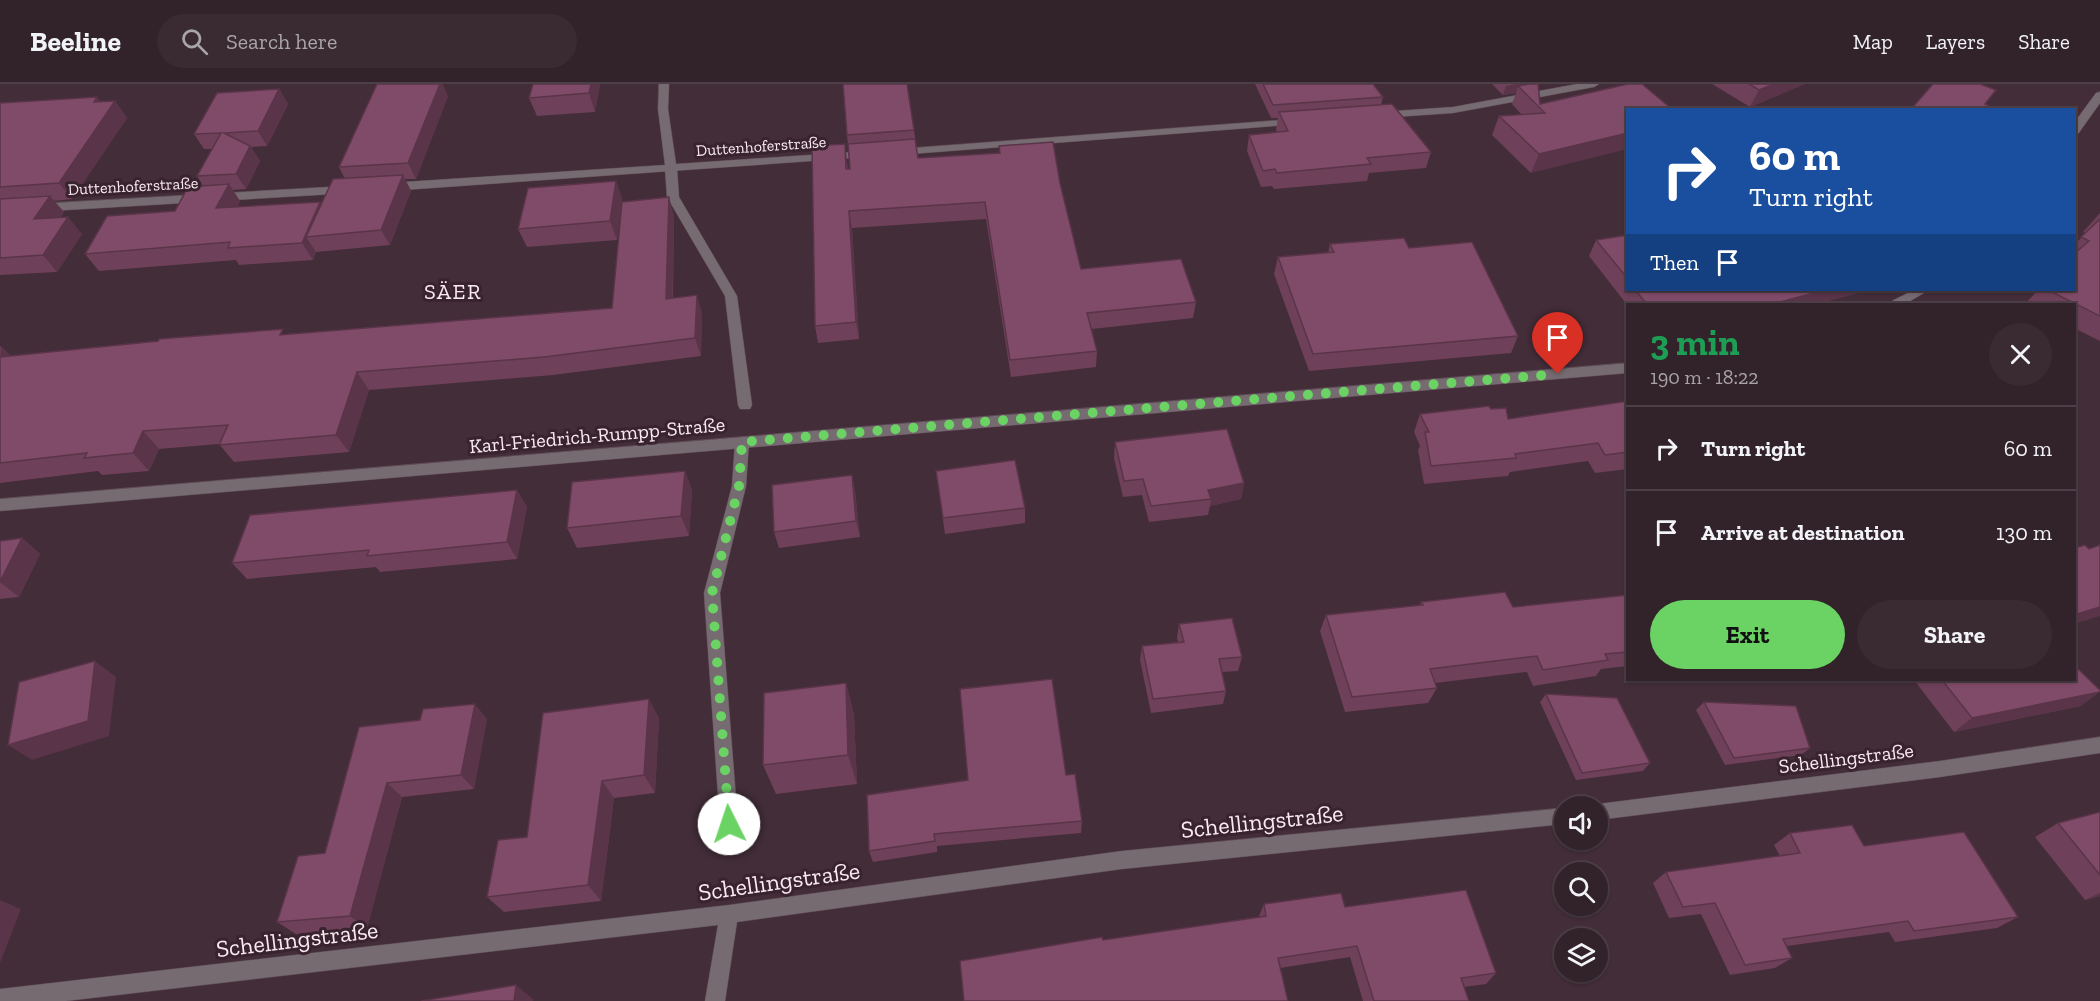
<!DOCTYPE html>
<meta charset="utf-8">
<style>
:root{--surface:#32222a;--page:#3a2a32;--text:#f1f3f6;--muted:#a8a4a8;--line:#4d3f47;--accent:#6bd363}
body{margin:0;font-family:"Zilla Slab",serif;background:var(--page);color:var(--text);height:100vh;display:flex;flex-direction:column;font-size:22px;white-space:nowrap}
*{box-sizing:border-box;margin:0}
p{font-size:20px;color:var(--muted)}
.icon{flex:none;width:33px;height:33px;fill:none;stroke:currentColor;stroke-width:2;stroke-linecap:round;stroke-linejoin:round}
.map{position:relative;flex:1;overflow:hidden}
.sheet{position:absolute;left:1626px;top:219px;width:450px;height:378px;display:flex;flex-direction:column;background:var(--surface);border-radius:0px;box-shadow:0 2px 4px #0004,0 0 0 2px var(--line)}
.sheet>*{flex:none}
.top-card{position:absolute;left:1626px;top:24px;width:450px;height:183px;border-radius:0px;box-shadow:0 2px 4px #0004,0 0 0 2px var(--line);background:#1a4fa0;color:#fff;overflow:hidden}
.fabs{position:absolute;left:1554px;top:712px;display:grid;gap:12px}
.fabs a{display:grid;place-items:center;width:54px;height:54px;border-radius:50%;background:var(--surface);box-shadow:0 2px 4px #0004,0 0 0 2px var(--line);font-size:30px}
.pin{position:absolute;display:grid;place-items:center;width:51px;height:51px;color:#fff;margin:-62px -26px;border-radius:50% 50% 50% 0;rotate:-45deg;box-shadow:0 0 6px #0007}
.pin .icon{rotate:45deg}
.me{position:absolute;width:66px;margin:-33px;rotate:356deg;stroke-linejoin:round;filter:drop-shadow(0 0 4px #0008)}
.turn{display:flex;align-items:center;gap:21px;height:126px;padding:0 24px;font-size:27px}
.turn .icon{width:78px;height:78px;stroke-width:2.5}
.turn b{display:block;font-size:42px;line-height:51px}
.then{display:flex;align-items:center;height:57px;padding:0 24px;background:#0003;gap:12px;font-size:22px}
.round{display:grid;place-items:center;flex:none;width:63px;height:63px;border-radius:32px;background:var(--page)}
.summary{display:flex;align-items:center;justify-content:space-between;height:102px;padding:0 24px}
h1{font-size:36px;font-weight:700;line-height:45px;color:#1e9e55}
.cta{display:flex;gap:12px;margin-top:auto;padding:12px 24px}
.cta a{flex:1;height:69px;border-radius:36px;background:var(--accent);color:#111;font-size:24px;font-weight:700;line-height:69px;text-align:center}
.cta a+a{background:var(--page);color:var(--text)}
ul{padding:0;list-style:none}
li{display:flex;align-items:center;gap:18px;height:84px;padding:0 24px;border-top:2px solid var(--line)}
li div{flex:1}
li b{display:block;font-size:22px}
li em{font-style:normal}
header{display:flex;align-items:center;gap:36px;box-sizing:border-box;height:84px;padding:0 30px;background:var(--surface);border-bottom:2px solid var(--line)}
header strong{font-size:28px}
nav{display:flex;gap:33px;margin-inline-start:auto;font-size:21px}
.search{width:420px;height:54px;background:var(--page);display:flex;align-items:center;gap:15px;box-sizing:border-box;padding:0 21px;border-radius:33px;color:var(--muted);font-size:22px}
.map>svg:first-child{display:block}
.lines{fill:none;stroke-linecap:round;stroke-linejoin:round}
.service-casing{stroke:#5f4b56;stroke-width:1}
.minor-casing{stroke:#5f4b56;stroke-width:1}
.service{fill:#766b70;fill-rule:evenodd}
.minor{fill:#766b70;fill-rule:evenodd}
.wall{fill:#6e4059}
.shaded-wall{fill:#5a3449}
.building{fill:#804b68;stroke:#5a3449;stroke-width:1.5}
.route{stroke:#6bd363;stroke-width:10;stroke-dasharray:0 18}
.labels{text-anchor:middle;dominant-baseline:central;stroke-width:6;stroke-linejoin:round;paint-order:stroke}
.far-street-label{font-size:16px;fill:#f9eaf1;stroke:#38232e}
.street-label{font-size:20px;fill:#f9eaf1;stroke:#38232e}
.quarter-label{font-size:22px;letter-spacing:1.5px;fill:#f9eaf1;stroke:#38232e}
.near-street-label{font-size:24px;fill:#f9eaf1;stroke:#38232e}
</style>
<header>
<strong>Beeline</strong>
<div class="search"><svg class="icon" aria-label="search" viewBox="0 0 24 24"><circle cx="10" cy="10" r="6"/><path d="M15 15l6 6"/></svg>Search here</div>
<nav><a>Map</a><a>Layers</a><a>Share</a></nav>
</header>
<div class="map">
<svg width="2100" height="917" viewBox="0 0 2100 917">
<rect width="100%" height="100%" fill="#422d38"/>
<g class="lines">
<!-- service casing -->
<g class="service-casing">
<g id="service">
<polygon points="671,82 677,85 679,113 737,212 752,321 750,325 740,325 738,321 725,212 667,113 665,85"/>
<polygon points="742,353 749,358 746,402 720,509 738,740 735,746 729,748 723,746 720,740 704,509 732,402 735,358"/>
</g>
</g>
<!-- minor casing -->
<g class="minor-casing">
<g id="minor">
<polygon points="659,0 669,0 668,25 676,80 868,67 874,70 868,73 389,107 383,103 389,99 665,81 658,25"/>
<polygon points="1577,0 1599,0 1594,3 1453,29 1380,34 1375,31 1380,28 1453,23"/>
<polygon points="2100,8 2100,19 2078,50 2074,51 2074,39 2096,9"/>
<polygon points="1296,35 1301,38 1300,40 898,71 892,68 898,65"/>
<polygon points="347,102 351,103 351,109 0,130 0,122"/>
<polygon points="1914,206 1929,206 1905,220 1890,220 1892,217"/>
<polygon points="1628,279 1628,289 0,427 0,415"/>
<polygon points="2100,653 2100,669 1940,693 1598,736 1598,723 1591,723 1598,720 1940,677"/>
<polygon points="1564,724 1564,740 1122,785 737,838 725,917 705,917 718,841 66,917 0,917 0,905 729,821 1122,767"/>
</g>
</g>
<!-- service -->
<use href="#service" class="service"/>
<!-- minor -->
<use href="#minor" class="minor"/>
</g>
<!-- wall -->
<g class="wall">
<polygon points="533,0 600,0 595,28 537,32 529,14"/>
<polygon points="1255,0 1373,0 1383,13 1381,21 1431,68 1426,84 1369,89 1367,97 1274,105 1272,102 1261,103 1247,67 1249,51 1277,48 1276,45 1278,34 1271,34"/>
<polygon points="1492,0 1538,0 1540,20 1628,0 1531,89 1492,51 1499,32 1522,31 1512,20 1516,9 1503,11"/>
<polygon points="1712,0 1805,0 1750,23"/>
<polygon points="279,5 288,20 267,62 251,63 260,77 246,105 232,106 240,117 237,123 320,118 322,120 345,95 339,83 448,12 416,95 405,95 411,107 390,161 316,168 313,176 239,181 236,176 99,187 85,170 175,127 203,102 197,92 212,65 204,65 194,50"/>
<polygon points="115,17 127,34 72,115 54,117 64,128 60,134 82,150 57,188 0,191 0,19"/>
<polygon points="914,46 918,74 1000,69 999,62 1060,99 1081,185 1196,218 1193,234 1092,245 1097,267 1096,283 1011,293 986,135 852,144 859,255 818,259 815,242 847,77 848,85 850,85 847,51"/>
<polygon points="616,97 622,115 617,156 527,163 518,145"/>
<polygon points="2100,129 2100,257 2074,244 2074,220 2029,220 2026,219 2038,206 2074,206 2074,161 2086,149 2083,148"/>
<polygon points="674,132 673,214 702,229 701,272 553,291 369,306 349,368 234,378 219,360 159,365 149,387 102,391 98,387 0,399 0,262 11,272 612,224"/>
<polygon points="1628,151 1628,206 1869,206 1817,220 1628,220 1628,222 1589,172 1596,156"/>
<polygon points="1330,160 1409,164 1518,252 1511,269 1309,287 1274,190 1278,173 1328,169"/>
<polygon points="1628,317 1628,385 1595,389 1588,377 1510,388 1508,392 1424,400 1418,366 1420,362 1414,348 1420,330 1491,325 1508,335"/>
<polygon points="1115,358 1244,399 1241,415 1210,422 1208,431 1149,438 1142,411 1123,413 1114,374"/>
<polygon points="685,387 692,407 689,452 577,464 567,444"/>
<polygon points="852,391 855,407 860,453 779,464 774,448"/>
<polygon points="938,402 1025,424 1025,439 945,450"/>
<polygon points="517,406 527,423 517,475 380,488 376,483 247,495 232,479"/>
<polygon points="22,454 40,470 19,513 0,515 0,457"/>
<polygon points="1628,511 1628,582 1601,585 1596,592 1533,602 1527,588 1435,599 1437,604 1428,619 1345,628 1320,547 1326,531 1420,521 1421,518 1513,523"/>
<polygon points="1179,540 1242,573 1238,587 1222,588 1226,607 1223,620 1151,629 1140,576 1142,562 1178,558 1177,554"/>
<polygon points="1914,596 2074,596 2081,622 1954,648"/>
<polygon points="846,599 854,631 857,700 776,710 763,681"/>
<polygon points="1546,610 1650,679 1643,687 1576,696 1540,618"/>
<polygon points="1704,618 1810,664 1801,671 1725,681 1696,626"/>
<polygon points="659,634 655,709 614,714 601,817 504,828 487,813 527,753"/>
<polygon points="487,635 474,705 402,713 367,844 296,850 277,838 420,636"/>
<polygon points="1066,691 1082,737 1081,749 937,762 937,768 873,778 869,767"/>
<polygon points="2100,728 2100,812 2085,816 2035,753 2058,739"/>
<polygon points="1790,749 1864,762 2018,833 1997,844 1895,858 1889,848 1787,862 1792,874 1775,884 1730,891 1701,830 1669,834 1653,799 1666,788 1780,772 1774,761"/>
<polygon points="1264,820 1345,823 1496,889 1486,900 1464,903 1469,917 1363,917 1350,873 1280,884 1103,856 1259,833 1259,832"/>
</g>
<!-- shaded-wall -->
<g class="shaded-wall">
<polygon points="440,0 443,0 448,12 416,95 408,79"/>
<polygon points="591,0 600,0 595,28 589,9"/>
<polygon points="1516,0 1533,0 1518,2 1516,9 1503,11 1506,2"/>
<polygon points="1774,0 1805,0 1750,23 1759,6"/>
<polygon points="279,5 288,20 267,62 258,47"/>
<polygon points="97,13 108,28 115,17 127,34 72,115 59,99 94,18"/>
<polygon points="1628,49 1628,65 1531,89 1539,70"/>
<polygon points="845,60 847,77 849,102 846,85"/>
<polygon points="250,62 260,77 246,105 236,90"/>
<polygon points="403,91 411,107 390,161 381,146"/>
<polygon points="616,97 622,115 617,156 610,137"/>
<polygon points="229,100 240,117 228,141 216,124"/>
<polygon points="50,112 64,128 48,152 34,135"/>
<polygon points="669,113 674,132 672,233 666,215"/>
<polygon points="320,118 330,135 306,153 316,168 313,176 302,159"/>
<polygon points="849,127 852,144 859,255 856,238"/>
<polygon points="68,133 82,150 57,188 43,171"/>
<polygon points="1825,206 1869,206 1817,220 1772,220"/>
<polygon points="697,211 702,229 701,272 695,254"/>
<polygon points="1,262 19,280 0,280"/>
<polygon points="357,288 369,306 349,368 336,351"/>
<polygon points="143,347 159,365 149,387 133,369"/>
<polygon points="685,387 692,407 689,452 681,432"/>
<polygon points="852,391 855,407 860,453 856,437"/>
<polygon points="1244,399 1241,415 1210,422 1211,415 1208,406"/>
<polygon points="517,406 527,423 517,475 507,458"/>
<polygon points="22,454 40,470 19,513 0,498"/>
<polygon points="2100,523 2100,532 2074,540 2074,531"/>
<polygon points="95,577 116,593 109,652 32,676 8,661"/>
<polygon points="846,599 854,631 857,700 848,671"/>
<polygon points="2100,608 2081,622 1954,648 1972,634"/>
<polygon points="649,615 659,634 655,709 644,691"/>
<polygon points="475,620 487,635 474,705 461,691"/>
<polygon points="602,697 614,714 601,817 588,801"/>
<polygon points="387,699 402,713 367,844 350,832"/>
<polygon points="2100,809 2100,812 2085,816"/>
<polygon points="0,816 21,825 0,879"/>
<polygon points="516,901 533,915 533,917 514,917"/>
</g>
<!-- building -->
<g class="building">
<polygon points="377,0 440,0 408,79 339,83"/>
<polygon points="533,0 591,0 589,9 529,14"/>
<polygon points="843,0 907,0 914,46 847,51"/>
<polygon points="1263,0 1373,0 1383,13 1273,21"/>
<polygon points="1529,0 1538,0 1540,20 1628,0 1642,0 1673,26 1628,26 1628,49 1539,70 1499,32 1545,29 1518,2"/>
<polygon points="1749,0 1774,0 1759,6"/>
<polygon points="1933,0 1980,0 1996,6 1985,20 1993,24 1991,26 1916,26 1912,24"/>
<polygon points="279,5 258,47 224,49 250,62 236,90 197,92 221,49 194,50 217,9"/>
<polygon points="97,13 94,18 115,17 59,99 0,103 0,19"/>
<polygon points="1392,20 1431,68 1367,74 1371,80 1277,89 1275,85 1263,87 1249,51 1288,47 1279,28"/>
<polygon points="915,55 918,74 1000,69 999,62 1053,58 1060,99 1081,185 1181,175 1196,218 1087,229 1097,267 1010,276 985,118 849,127 856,238 815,242 812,62 845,60 846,85 850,85 848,60"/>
<polygon points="403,91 381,146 306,153 333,95"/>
<polygon points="616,97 610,137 518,145 528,104"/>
<polygon points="229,100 216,124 320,118 302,159 228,164 230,158 85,170 107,132 175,127 188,103"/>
<polygon points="50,112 34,135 68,133 43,171 0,174 0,115"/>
<polygon points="669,113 666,215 697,211 695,254 544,273 357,288 336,351 219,361 228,341 143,347 133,369 84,374 87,369 0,379 0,273 158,257 159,255 283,245 280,251 612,224 622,118"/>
<polygon points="2100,135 2100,232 2048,206 2074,206 2074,170 2089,157 2081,153"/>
<polygon points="1628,151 1628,195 1596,156"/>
<polygon points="1404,154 1409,164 1472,158 1518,252 1313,270 1278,173 1334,168 1330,160"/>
<polygon points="1635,206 1825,206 1772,220 1647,220"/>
<polygon points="1628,317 1628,368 1605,371 1598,359 1515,370 1516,374 1431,382 1425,348 1429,348 1420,330 1489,322 1491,325 1506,324 1508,335"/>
<polygon points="1227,345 1244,399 1208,406 1211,415 1151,422 1143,395 1124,397 1115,358"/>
<polygon points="1015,376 1025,424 943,434 936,387"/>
<polygon points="685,387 681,432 567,444 572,398"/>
<polygon points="852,391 856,437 774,448 772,401"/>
<polygon points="517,406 507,458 367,472 369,466 232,479 250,431"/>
<polygon points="22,454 0,498 0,457"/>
<polygon points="2085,461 2089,465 2100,461 2100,523 2074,531 2074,464"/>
<polygon points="1505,508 1513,523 1628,511 1628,568 1605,570 1608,576 1543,586 1537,572 1430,585 1437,604 1352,613 1326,531 1423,521 1421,518"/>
<polygon points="1232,534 1242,573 1219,575 1226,607 1153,615 1142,562 1184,558 1179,540"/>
<polygon points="95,577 88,637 8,661 19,598"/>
<polygon points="2074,581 2100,606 2100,608 1972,634 1942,596 2074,596"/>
<polygon points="1052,595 1066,691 1075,690 1082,737 934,750 935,757 869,767 867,711 968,696 960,605"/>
<polygon points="846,599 848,671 763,681 764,609"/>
<polygon points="1546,610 1617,614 1650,679 1582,689"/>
<polygon points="649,615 644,691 602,697 588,801 487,813 498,756 527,753 543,629"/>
<polygon points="1704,618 1796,622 1810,664 1734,674"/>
<polygon points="475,620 461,691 387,699 350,832 277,838 298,772 325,769 359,643 420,636 423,625"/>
<polygon points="2100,728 2100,791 2058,739"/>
<polygon points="1852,741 1864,762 1964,748 2018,833 1914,847 1908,837 1783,855 1792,874 1745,881 1715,819 1683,823 1666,788 1800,769 1790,749"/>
<polygon points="1466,806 1496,889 1461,894 1469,917 1374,917 1357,862 1278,874 1288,917 964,917 960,877 1102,853 1103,856 1266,832 1264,820 1341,809 1345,823"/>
<polygon points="516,901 514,917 421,917"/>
</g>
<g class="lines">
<!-- route -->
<polyline class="route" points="729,740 712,509 739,402 742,358 1558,290"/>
</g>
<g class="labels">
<!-- far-street labels -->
<g class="far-street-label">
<text transform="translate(761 62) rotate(-4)">Duttenhoferstraße</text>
<text transform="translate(133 102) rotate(-3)">Duttenhoferstraße</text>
</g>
<!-- street labels -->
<g class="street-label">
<text transform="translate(597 351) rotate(-5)">Karl-Friedrich-Rumpp-Straße</text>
<text transform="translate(1846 674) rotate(-7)">Schellingstraße</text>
</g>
<!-- quarter labels -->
<g class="quarter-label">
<text x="453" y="207">SÄER</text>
</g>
<!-- near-street labels -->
<g class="near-street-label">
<text transform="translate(1262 737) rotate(-6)">Schellingstraße</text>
<text transform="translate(779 797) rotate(-8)">Schellingstraße</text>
<text transform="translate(297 855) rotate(-7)">Schellingstraße</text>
</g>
</g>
</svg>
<div class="fabs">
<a><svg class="icon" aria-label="sound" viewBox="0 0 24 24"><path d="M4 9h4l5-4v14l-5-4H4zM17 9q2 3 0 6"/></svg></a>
<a><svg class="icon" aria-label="search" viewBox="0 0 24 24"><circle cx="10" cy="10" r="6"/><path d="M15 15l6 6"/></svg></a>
<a><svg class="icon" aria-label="layers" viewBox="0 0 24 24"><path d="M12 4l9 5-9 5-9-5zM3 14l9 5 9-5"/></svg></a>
</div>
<div class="pin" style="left:1558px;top:290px;background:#d93025"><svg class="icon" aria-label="arrive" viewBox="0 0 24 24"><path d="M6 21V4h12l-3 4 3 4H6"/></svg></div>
<svg class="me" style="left:729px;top:740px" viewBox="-20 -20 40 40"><circle r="19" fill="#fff"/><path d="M0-13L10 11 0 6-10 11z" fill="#6bd363"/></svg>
<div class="top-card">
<div class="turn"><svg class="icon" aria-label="right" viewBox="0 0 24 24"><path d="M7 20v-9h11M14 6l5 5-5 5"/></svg><div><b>60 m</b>Turn right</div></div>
<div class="then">Then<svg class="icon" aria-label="arrive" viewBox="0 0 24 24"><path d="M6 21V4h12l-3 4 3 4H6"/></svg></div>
</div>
<section class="sheet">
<div class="summary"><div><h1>3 min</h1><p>190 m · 18:22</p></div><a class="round"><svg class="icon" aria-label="close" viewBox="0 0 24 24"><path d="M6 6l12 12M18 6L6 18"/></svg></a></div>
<ul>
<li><svg class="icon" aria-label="right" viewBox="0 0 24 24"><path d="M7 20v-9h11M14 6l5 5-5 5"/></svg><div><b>Turn right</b></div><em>60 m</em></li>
<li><svg class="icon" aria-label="arrive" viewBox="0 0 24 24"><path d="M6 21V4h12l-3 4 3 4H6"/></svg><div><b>Arrive at destination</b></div><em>130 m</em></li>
</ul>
<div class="cta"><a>Exit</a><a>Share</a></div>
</section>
</div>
